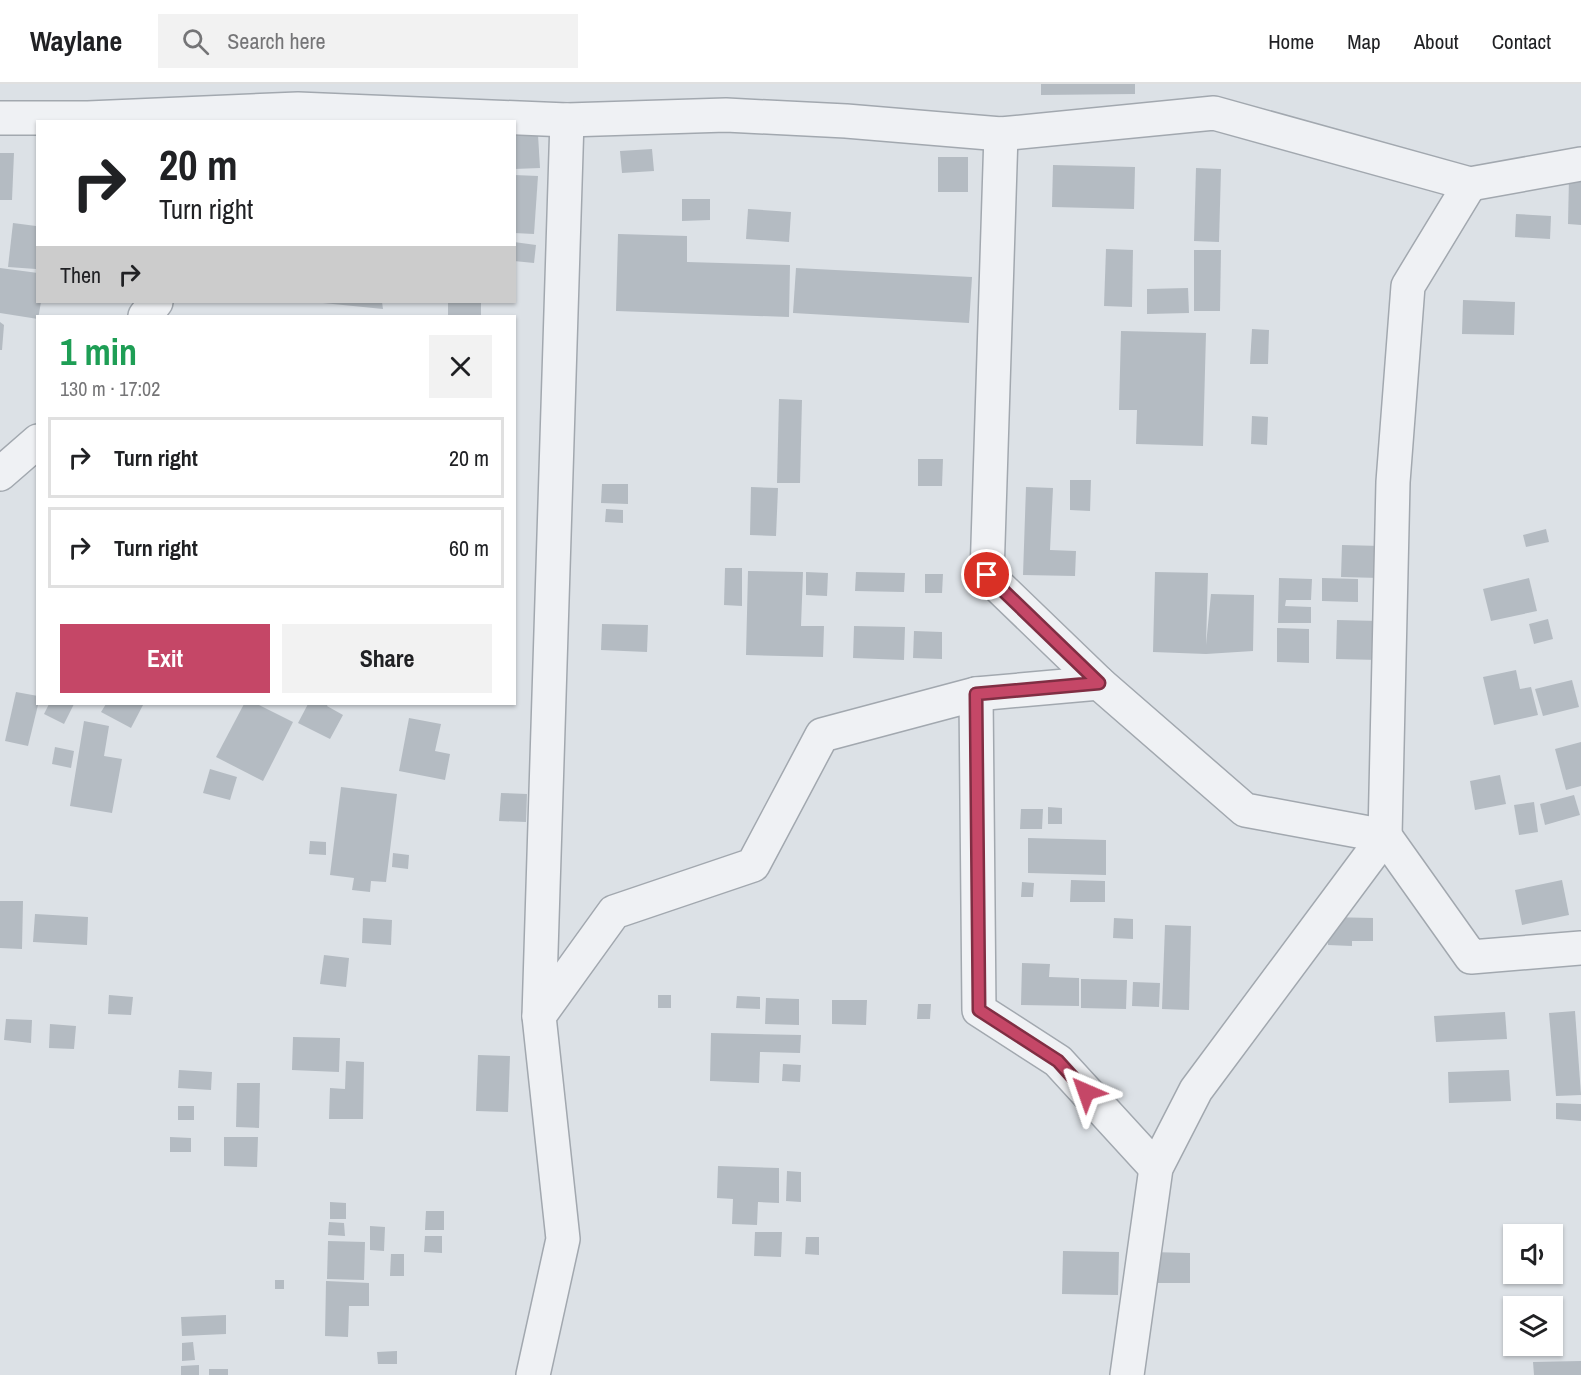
<!DOCTYPE html>
<meta charset="utf-8">
<style>
:root{--surface:#fff;--page:#f2f2f2;--text:#202124;--muted:#757577;--line:#e0e0e0;--accent:#c54767}
body{margin:0;font-family:"Archivo Narrow",sans-serif;background:var(--page);color:var(--text);height:100vh;display:flex;flex-direction:column;font-size:22px;white-space:nowrap}
*{box-sizing:border-box;margin:0}
p{font-size:20px;color:var(--muted)}
.icon{flex:none;width:33px;height:33px;fill:none;stroke:currentColor;stroke-width:2;stroke-linecap:round;stroke-linejoin:round}
.map{position:relative;flex:1;overflow:hidden}
.side{position:absolute;left:36px;top:231px;width:480px;height:390px;display:flex;flex-direction:column;background:var(--surface);border-radius:0px;box-shadow:0 2px 4px #0004}
.side>*{flex:none}
.guide{position:absolute;left:36px;top:36px;width:480px;height:183px;border-radius:0px;box-shadow:0 2px 4px #0004;background:#fff;color:var(--text);overflow:hidden}
.buttons{position:absolute;left:1503px;top:1140px;display:grid;gap:12px}
.buttons a{display:grid;place-items:center;width:60px;height:60px;border-radius:0px;background:var(--surface);box-shadow:0 2px 4px #0004;font-size:30px}
.pin{position:absolute;display:grid;place-items:center;width:51px;height:51px;color:#fff;margin:-26px;border:3px solid #fff;border-radius:50%;box-shadow:0 2px 6px #0007}
.me{position:absolute;width:66px;margin:-33px;rotate:317deg;stroke-linejoin:round;filter:drop-shadow(0 0 4px #0008)}
.turn{display:flex;align-items:center;gap:21px;height:126px;padding:0 24px;font-size:27px}
.turn .icon{width:78px;height:78px;stroke-width:2.5}
.turn b{display:block;font-size:42px;line-height:51px}
.then{display:flex;align-items:center;height:57px;padding:0 24px;background:#0003;gap:12px;font-size:22px}
.round{display:grid;place-items:center;flex:none;width:63px;height:63px;border-radius:0px;background:var(--page)}
.summary{display:flex;align-items:center;justify-content:space-between;height:102px;padding:0 24px}
h1{font-size:36px;font-weight:700;line-height:45px;color:#1e9e55}
.primary-button{display:flex;gap:12px;margin-top:auto;padding:12px 24px}
.primary-button a{flex:1;height:69px;border-radius:0px;background:var(--accent);color:#fff;font-size:24px;font-weight:700;line-height:69px;text-align:center}
.primary-button a+a{background:var(--page);color:var(--text)}
ul{padding:0;list-style:none}
li{display:flex;align-items:center;gap:18px;height:81px;margin:0 12px 9px;padding:0 12px;border:3px solid var(--line);border-radius:0px}
li div{flex:1}
li b{display:block;font-size:22px}
li em{font-style:normal}
header{display:flex;align-items:center;gap:36px;box-sizing:border-box;height:84px;padding:0 30px;background:var(--surface);border-bottom:2px solid var(--line)}
header strong{font-size:28px}
nav{display:flex;gap:33px;margin-inline-start:auto;font-size:21px}
.search{width:420px;height:54px;background:var(--page);display:flex;align-items:center;gap:15px;box-sizing:border-box;padding:0 21px;border-radius:0px;color:var(--muted);font-size:22px}
.map>svg:first-child{display:block}
.building{fill:#b4bbc2}
.lines{fill:none;stroke-linecap:round;stroke-linejoin:round}
.minor-casing{stroke:#a2a8af;stroke-width:36}
.minor{stroke:#eff1f4;stroke-width:33}
.route-casing{stroke:#802e43;stroke-width:15}
.route{stroke:#c54767;stroke-width:10}
</style>
<header>
<strong>Waylane</strong>
<div class="search"><svg class="icon" aria-label="search" viewBox="0 0 24 24"><circle cx="10" cy="10" r="6"/><path d="M15 15l6 6"/></svg>Search here</div>
<nav><a>Home</a><a>Map</a><a>About</a><a>Contact</a></nav>
</header>
<div class="map">
<svg width="1581" height="1291" viewBox="0 0 1581 1291">
<rect width="100%" height="100%" fill="#dce1e6"/>
<!-- building -->
<g class="building">
<polygon points="1041,0 1135,0 1135,10 1041,11"/>
<polygon points="538,51 540,84 514,85 514,52"/>
<polygon points="652,65 654,87 622,89 620,67"/>
<polygon points="0,69 14,69 12,116 0,116"/>
<rect x="938" y="73" width="30" height="35"/>
<polygon points="1053,81 1135,83 1134,125 1052,123"/>
<polygon points="1196,84 1221,85 1219,158 1194,157"/>
<polygon points="514,91 538,92 534,150 514,149"/>
<polygon points="1569,93 1581,93 1581,141 1568,140"/>
<polygon points="682,115 710,115 710,136 682,137"/>
<polygon points="748,125 791,128 789,158 746,155"/>
<polygon points="1516,130 1551,132 1550,155 1515,153"/>
<polygon points="13,139 36,142 36,185 8,183"/>
<polygon points="618,150 687,152 687,178 790,181 789,233 616,227"/>
<polygon points="514,158 536,161 534,179 514,177"/>
<polygon points="1106,165 1133,166 1132,223 1104,222"/>
<polygon points="1194,166 1221,166 1220,227 1194,227"/>
<polygon points="0,184 38,189 38,218 41,218 38,235 0,229"/>
<polygon points="796,184 972,193 969,239 793,229"/>
<polygon points="1188,204 1189,229 1147,230 1147,205"/>
<polygon points="1463,216 1515,218 1514,251 1462,250"/>
<polygon points="323,218 382,218 383,225 323,219"/>
<polygon points="448,218 481,218 481,232 448,231"/>
<polygon points="0,238 4,241 2,266 0,266"/>
<polygon points="1252,245 1269,246 1268,280 1250,280"/>
<polygon points="1121,247 1206,249 1203,362 1136,360 1137,326 1119,326"/>
<polygon points="779,315 802,316 800,399 777,399"/>
<polygon points="1252,332 1268,333 1267,361 1251,360"/>
<polygon points="918,375 943,375 942,402 918,402"/>
<polygon points="1070,396 1091,396 1090,427 1070,426"/>
<polygon points="602,400 628,400 628,420 601,419"/>
<polygon points="751,403 778,404 776,452 750,451"/>
<polygon points="1026,403 1053,404 1050,466 1076,467 1075,492 1023,491"/>
<polygon points="606,425 623,426 623,439 605,438"/>
<polygon points="1546,445 1549,458 1526,463 1523,451"/>
<polygon points="1342,461 1381,462 1380,494 1341,493"/>
<polygon points="725,484 742,484 742,522 724,521"/>
<polygon points="748,487 803,488 801,542 824,542 823,573 746,571"/>
<polygon points="806,488 828,489 827,512 806,511"/>
<polygon points="856,488 905,489 904,508 855,507"/>
<polygon points="1155,488 1208,489 1206,561 1211,510 1254,511 1253,567 1206,570 1153,568"/>
<polygon points="925,490 943,490 942,509 925,509"/>
<polygon points="1279,494 1312,495 1311,516 1286,516 1285,522 1311,523 1311,539 1278,539"/>
<polygon points="1322,494 1358,495 1358,518 1322,517"/>
<polygon points="1529,494 1537,527 1491,537 1483,505"/>
<polygon points="1548,535 1553,555 1534,560 1529,540"/>
<polygon points="1337,536 1379,537 1379,576 1336,575"/>
<polygon points="602,540 648,541 647,568 601,566"/>
<polygon points="854,542 905,543 904,576 853,574"/>
<polygon points="1277,544 1309,545 1309,579 1277,578"/>
<polygon points="914,547 942,548 942,575 913,574"/>
<polygon points="1516,586 1520,605 1531,603 1538,631 1494,641 1483,593"/>
<polygon points="1572,596 1579,623 1543,632 1535,605"/>
<polygon points="16,608 38,612 38,621 28,662 5,657"/>
<polygon points="49,620 74,620 64,640 44,630"/>
<polygon points="106,620 140,620 143,621 131,644 101,628"/>
<polygon points="244,620 257,620 293,638 263,697 216,673"/>
<polygon points="308,620 328,620 327,622 343,631 330,655 298,639"/>
<polygon points="409,634 441,640 435,667 450,670 445,696 399,687"/>
<polygon points="84,637 109,642 104,672 122,675 112,729 70,722"/>
<polygon points="1581,658 1581,702 1566,706 1555,665"/>
<polygon points="55,663 74,667 71,684 52,680"/>
<polygon points="210,685 237,693 230,716 203,709"/>
<polygon points="1500,691 1506,720 1475,726 1470,697"/>
<polygon points="341,703 397,710 386,798 371,797 370,808 352,806 354,794 330,791"/>
<polygon points="501,709 527,710 526,738 499,737"/>
<polygon points="1574,711 1580,731 1545,741 1540,720"/>
<polygon points="1534,718 1538,748 1519,751 1514,721"/>
<polygon points="1048,723 1062,724 1062,740 1048,740"/>
<polygon points="1021,725 1043,725 1042,745 1020,745"/>
<polygon points="1028,754 1106,756 1106,791 1028,789"/>
<polygon points="310,757 326,758 326,771 309,770"/>
<polygon points="393,769 409,771 408,785 392,783"/>
<polygon points="1071,796 1105,797 1105,818 1070,818"/>
<polygon points="1562,796 1569,831 1522,841 1515,806"/>
<polygon points="1022,798 1034,799 1033,813 1021,813"/>
<polygon points="0,817 23,817 22,865 0,864"/>
<polygon points="35,830 88,833 87,861 33,858"/>
<polygon points="1328,833 1373,834 1373,857 1352,857 1352,862 1328,861"/>
<polygon points="363,834 392,836 391,861 362,859"/>
<polygon points="1114,834 1133,835 1133,855 1113,854"/>
<polygon points="1165,841 1191,842 1189,926 1162,925"/>
<polygon points="324,871 349,874 346,903 320,900"/>
<polygon points="1022,879 1050,880 1049,893 1079,894 1079,922 1021,921"/>
<polygon points="1081,895 1127,896 1126,925 1081,924"/>
<polygon points="1133,898 1160,899 1159,923 1132,922"/>
<polygon points="109,911 133,913 131,931 108,930"/>
<rect x="658" y="911" width="13" height="13"/>
<polygon points="737,912 760,913 760,925 736,924"/>
<polygon points="766,914 799,915 799,941 765,940"/>
<polygon points="832,916 867,916 866,941 832,940"/>
<polygon points="918,920 931,920 930,935 917,935"/>
<polygon points="1575,927 1581,1011 1556,1012 1549,929"/>
<polygon points="1505,928 1507,955 1436,958 1434,932"/>
<polygon points="6,935 32,936 31,959 4,956"/>
<polygon points="50,940 76,942 74,965 49,964"/>
<polygon points="711,949 801,951 800,969 760,968 759,999 710,997"/>
<polygon points="293,953 340,954 339,988 292,986"/>
<polygon points="478,971 510,972 508,1028 476,1027"/>
<polygon points="346,977 364,978 363,1035 329,1035 330,1004 345,1005"/>
<polygon points="783,980 801,981 800,998 782,997"/>
<polygon points="179,986 212,988 211,1006 178,1004"/>
<polygon points="1509,986 1511,1017 1449,1019 1448,988"/>
<polygon points="237,999 260,999 259,1044 236,1043"/>
<polygon points="1556,1019 1581,1020 1581,1037 1556,1035"/>
<rect x="178" y="1022" width="16" height="14"/>
<polygon points="170,1053 191,1054 191,1068 170,1068"/>
<polygon points="224,1053 258,1053 257,1083 224,1082"/>
<polygon points="718,1082 779,1084 779,1119 758,1118 757,1141 732,1140 733,1115 717,1114"/>
<polygon points="787,1087 801,1088 801,1118 786,1117"/>
<polygon points="330,1118 346,1119 346,1135 330,1135"/>
<polygon points="426,1127 444,1127 444,1146 425,1146"/>
<polygon points="329,1138 344,1139 345,1152 328,1151"/>
<polygon points="370,1142 385,1143 384,1167 370,1166"/>
<polygon points="755,1148 782,1148 781,1173 754,1172"/>
<polygon points="425,1152 442,1152 442,1169 424,1168"/>
<polygon points="806,1153 819,1153 819,1171 805,1170"/>
<polygon points="328,1157 365,1158 364,1196 327,1195"/>
<polygon points="1063,1167 1119,1168 1118,1211 1062,1210"/>
<polygon points="1151,1168 1190,1169 1190,1199 1150,1199"/>
<polygon points="391,1170 404,1170 404,1192 390,1192"/>
<rect x="275" y="1196" width="9" height="9"/>
<polygon points="326,1197 369,1199 369,1222 349,1222 348,1253 325,1252"/>
<polygon points="226,1231 226,1250 182,1252 181,1233"/>
<polygon points="193,1258 195,1276 182,1277 182,1259"/>
<polygon points="397,1267 397,1280 378,1280 377,1268"/>
<polygon points="1581,1277 1581,1291 1534,1291 1533,1278"/>
<polygon points="199,1281 199,1291 181,1291 181,1282"/>
<rect x="209" y="1285" width="19" height="6"/>
</g>
<g class="lines">
<!-- minor casing -->
<g class="minor-casing">
<g id="minor">
<polyline points="0,34 88,34 298,25 567,36 726,31 846,37 1001,50 1214,29 1470,100 1581,80"/>
<polyline points="1001,50 987,491 1099,599 1245,726 1385,752 1471,873 1581,864"/>
<polyline points="145,232 156,218"/>
<polyline points="0,390 38,357"/>
<polyline points="976,610 979,926 1058,977 1156,1084"/>
<polyline points="539,932 567,36"/>
<polyline points="533,1291 563,1155 539,932 614,828 753,781 822,651 976,610 1099,599"/>
<polyline points="1127,1291 1156,1084 1196,1006 1385,752 1393,398 1408,202 1470,100"/>
</g>
</g>
<!-- minor -->
<use href="#minor" class="minor"/>
</g>
<g class="lines">
<!-- route casing -->
<g class="route-casing">
<polyline id="route" points="987,491 1099,599 976,610 979,926 1058,977 1086,1008"/>
</g>
<!-- route -->
<use href="#route" class="route"/>
</g>
</svg>
<div class="buttons">
<a><svg class="icon" aria-label="sound" viewBox="0 0 24 24"><path d="M4 9h4l5-4v14l-5-4H4zM17 9q2 3 0 6"/></svg></a>
<a><svg class="icon" aria-label="layers" viewBox="0 0 24 24"><path d="M12 4l9 5-9 5-9-5zM3 14l9 5 9-5"/></svg></a>
</div>
<div class="pin" style="left:987px;top:491px;background:#d93025"><svg class="icon" aria-label="arrive" viewBox="0 0 24 24"><path d="M6 21V4h12l-3 4 3 4H6"/></svg></div>
<svg class="me" style="left:1086px;top:1008px" viewBox="-20 -20 40 40"><path d="M0-17L14 15 0 8-14 15z" fill="#c54767" stroke="#fff" stroke-width="4"/></svg>
<div class="guide">
<div class="turn"><svg class="icon" aria-label="right" viewBox="0 0 24 24"><path d="M7 20v-9h11M14 6l5 5-5 5"/></svg><div><b>20 m</b>Turn right</div></div>
<div class="then">Then<svg class="icon" aria-label="right" viewBox="0 0 24 24"><path d="M7 20v-9h11M14 6l5 5-5 5"/></svg></div>
</div>
<section class="side">
<div class="summary"><div><h1>1 min</h1><p>130 m · 17:02</p></div><a class="round"><svg class="icon" aria-label="close" viewBox="0 0 24 24"><path d="M6 6l12 12M18 6L6 18"/></svg></a></div>
<ul>
<li><svg class="icon" aria-label="right" viewBox="0 0 24 24"><path d="M7 20v-9h11M14 6l5 5-5 5"/></svg><div><b>Turn right</b></div><em>20 m</em></li>
<li><svg class="icon" aria-label="right" viewBox="0 0 24 24"><path d="M7 20v-9h11M14 6l5 5-5 5"/></svg><div><b>Turn right</b></div><em>60 m</em></li>
</ul>
<div class="primary-button"><a>Exit</a><a>Share</a></div>
</section>
</div>
